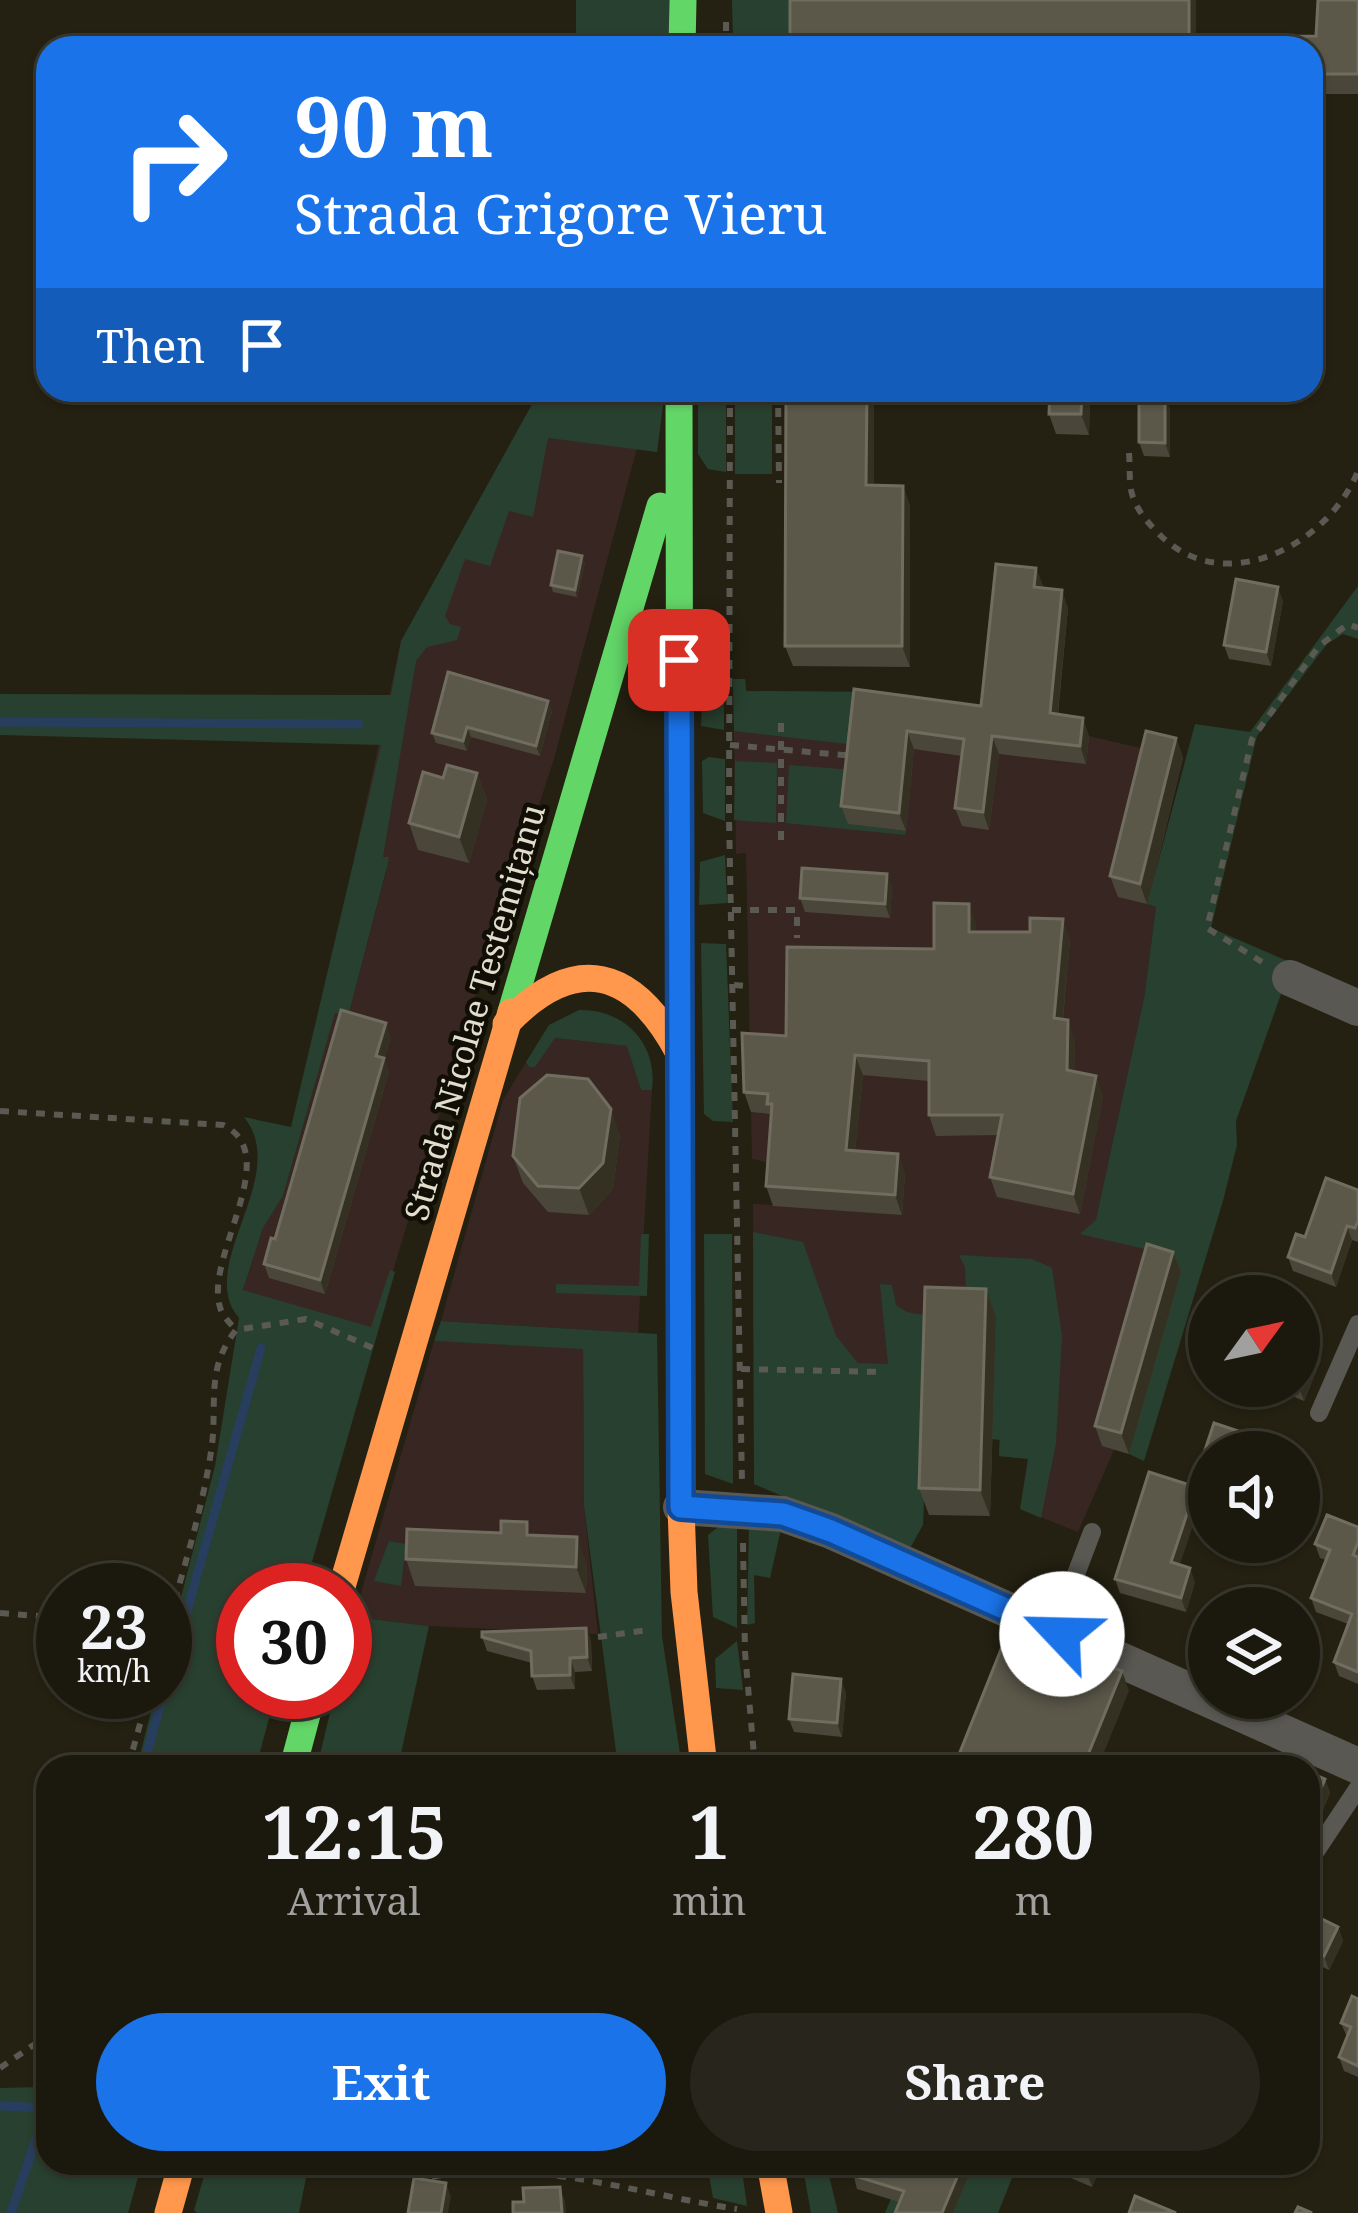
<!DOCTYPE html>
<meta charset="utf-8">
<style>
:root{--surface:#1b190e;--page:#28261c;--text:#f1f3f6;--muted:#a0a09e;--line:#39382e;--accent:#1a73e8}
body{margin:0;font-family:"Noto Serif",serif;background:var(--page);color:var(--text);height:100vh;display:flex;flex-direction:column;font-size:45px;white-space:nowrap}
*{box-sizing:border-box;margin:0}
p{font-size:39px;color:var(--muted)}
.icon{flex:none;width:66px;height:66px;fill:none;stroke:currentColor;stroke-width:2;stroke-linecap:round;stroke-linejoin:round}
.map{position:relative;flex:1;overflow:hidden}
.panel{position:absolute;left:36px;top:1755px;width:1284px;height:420px;display:flex;flex-direction:column;background:var(--surface);border-radius:36px;box-shadow:0 3px 9px #0004,0 0 0 3px var(--line)}
.panel>*{flex:none}
.banner{position:absolute;left:36px;top:36px;width:1287px;height:366px;border-radius:36px;box-shadow:0 3px 9px #0004,0 0 0 3px var(--line);background:#1a73e8;color:#fff;overflow:hidden}
.needle{width:78px;rotate:57deg}
.buttons{position:absolute;left:1188px;top:1275px;display:grid;gap:24px}
.buttons a{display:grid;place-items:center;width:132px;height:132px;border-radius:50%;background:var(--surface);box-shadow:0 3px 9px #0004,0 0 0 3px var(--line);font-size:60px}
.speed{position:absolute;left:36px;top:1563px;display:flex;gap:24px;font-size:60px;font-weight:700;text-align:center}
.speed>*{display:grid;place-content:center;width:156px;height:156px;border-radius:50%;background:var(--surface);box-shadow:0 3px 9px #0004,0 0 0 3px var(--line);line-height:1}
.speed small{font-size:30px;font-weight:400}
.speed .limit{border:18px solid #d22;background:#fff;color:#111}
.pin{position:absolute;display:grid;place-items:center;width:102px;height:102px;color:#fff;margin:-51px;border-radius:24px;box-shadow:0 6px 18px #0006}
.me{position:absolute;width:132px;margin:-66px;rotate:294deg;stroke-linejoin:round;filter:drop-shadow(0 0 9px #0008)}
.turn{display:flex;align-items:center;gap:42px;height:252px;padding:0 60px;font-size:54px}
.turn .icon{width:156px;height:156px;stroke-width:2.5}
.turn b{display:block;font-size:84px;line-height:102px}
.then{display:flex;align-items:center;height:114px;padding:0 60px;background:#0003;gap:24px;font-size:45px}
.eta{display:flex;justify-content:space-evenly;align-items:center;height:204px;text-align:center}
.eta b{font-size:72px;font-weight:700;line-height:84px}
.primary-button{display:flex;gap:24px;margin-top:auto;padding:24px 60px}
.primary-button a{flex:1;height:138px;border-radius:72px;background:var(--accent);color:#fff;font-size:48px;font-weight:700;line-height:138px;text-align:center}
.primary-button a+a{background:var(--page);color:var(--text)}
.map>svg:first-child{display:block}
.commercial{fill:#382623}
.green{fill:#28402f}
.lines{fill:none;stroke-linecap:round;stroke-linejoin:round}
.stream{stroke:#283e5e;stroke-width:9}
.path{stroke:#5a5952;stroke-width:6;stroke-dasharray:9 9;stroke-linecap:butt}
.lane{stroke:#595853;stroke-width:18}
.street{stroke:#595853;stroke-width:36}
.fast{stroke:#63d668;stroke-width:27}
.slow{stroke:#ff974d;stroke-width:27}
.wall{fill:#4a473a}
.shaded-wall{fill:#343123}
.building{fill:#5b584a;stroke:#706d5f;stroke-width:3}
.route-casing{stroke:#114b97;stroke-width:30}
.route{stroke:#1a73e8;stroke-width:21}
.labels{text-anchor:middle;dominant-baseline:central;stroke-width:9;stroke-linejoin:round;paint-order:stroke}
.street-label{font-size:33px;fill:#e1dece;stroke:#110f05}
</style>
<div class="map">
<svg width="1358" height="2213" viewBox="0 0 1358 2213">
<rect width="100%" height="100%" fill="#242112"/>
<!-- commercial -->
<g class="commercial">
<polygon points="540,390 548,438 637,448 554,759 461,1041 376,1329 243,1291 263,1228 283,1196 335,1012 349,1013 387,868 354,859 401,641"/>
<polygon points="733,679 745,679 746,691 878,692 1024,711 1024,728 1089,736 1183,758 1148,904 1156,907 1144,999 1181,1272 1129,1454 1114,1450 1078,1532 1020,1509 1029,1459 999,1456 999,1439 979,1439 926,1466 923,1525 754,1484 753,1204 773,1205 775,1164 752,1159 746,853 736,854"/>
<polygon points="554,1038 628,1046 641,1090 652,1090 638,1333 441,1321 503,1100 526,1062 535,1067"/>
<polygon points="434,1341 583,1348 584,1506 598,1634 429,1626 354,1617"/>
</g>
<!-- green -->
<g class="green">
<rect x="576" y="0" width="93" height="48"/>
<polygon points="732,0 797,0 797,42 733,40"/>
<path d="M540 390H665L657 452 548 438 533 517 509 511 490 566 465 559 445 616 450 624 461 627 457 640 427 647 416 661 383 857H389L387 867 349 1013H335L283 1196 263 1228 243 1290 371 1327 390 1270 395 1272 304 1590H243V1692H276L256 1767H137L156 1692H165V1659L215 1466 239 1318C194 1266 292 1176 244 1117L291 1127 381 745 0 735V694L391 695 401 641Z"/>
<polygon points="698,390 726,390 726,472 708,469 698,454"/>
<rect x="735" y="390" width="37" height="84"/>
<polygon points="1358,586 1358,639 1343,634 1327,644 1257,736 1211,928 1292,963 1236,1121 1237,1145 1223,1201 1144,1461 1129,1454 1158,1252 1080,1234 1096,1220 1144,999 1156,907 1147,904 1195,724 1250,732"/>
<polygon points="724,674 724,730 701,726 703,685 715,675"/>
<polygon points="733,679 745,679 746,691 878,692 856,745 734,731"/>
<polygon points="709,757 725,759 725,821 703,813 702,761"/>
<polygon points="735,761 777,763 776,823 734,820"/>
<polygon points="789,765 854,770 848,824 906,831 905,835 786,823"/>
<polygon points="725,855 727,903 699,905 700,862"/>
<polygon points="701,943 726,944 733,1122 713,1121 704,1114"/>
<path d="M579 1010C625 1009 658 1044 652 1090H641L627 1046 555 1038 535 1067H529L526 1062 549 1025Z"/>
<path d="M753 1232 803 1242 836 1336 858 1363 888 1364 880 1284 892 1285 896 1305C922 1325 942 1309 966 1293L965 1267 959 1255 1032 1259 1052 1268 1062 1336 1056 1443 1041 1518 1020 1509 1028 1459 999 1456 1000 1440 992 1439 995 1316 925 1466 923 1525 909 1550 754 1484Z"/>
<polygon points="641,1234 649,1234 647,1296 556,1293 556,1284 639,1286"/>
<polygon points="704,1234 732,1234 733,1484 705,1474"/>
<polygon points="441,1321 657,1334 662,1636 682,1767 618,1767 584,1506 583,1349 434,1341"/>
<polygon points="737,1523 737,1628 713,1617 708,1535 721,1525"/>
<polygon points="749,1526 781,1529 770,1578 754,1575 755,1623 747,1625"/>
<polygon points="389,1541 406,1544 401,1586 374,1581"/>
<polygon points="354,1617 429,1626 398,1767 317,1767 335,1692 345,1692 345,1652"/>
<polygon points="737,1641 743,1690 716,1688 715,1659"/>
<polygon points="48,2069 48,2163 142,2163 128,2213 0,2213 0,2088 42,2087"/>
<polygon points="208,2163 309,2163 299,2213 197,2213 194,2210"/>
<polygon points="695,2163 741,2163 747,2206 713,2198 708,2169 696,2168"/>
<polygon points="802,2163 826,2163 838,2213 811,2213"/>
<polygon points="906,2163 1018,2163 998,2213 885,2213"/>
</g>
<g class="lines">
<!-- stream -->
<g class="stream">
<polyline points="0,722 359,724"/>
<polyline points="165,1689 261,1348"/>
<polyline points="143,1767 164,1692"/>
<polyline points="0,2106 47,2108"/>
<polyline points="11,2213 48,2104"/>
</g>
<!-- path -->
<g class="path">
<polyline points="726,22 726,48"/>
<polyline points="730,390 729,817 742,1482"/>
<polyline points="778,390 779,483"/>
<path d="M1129 453C1130 464 1129 478 1131 490 1135 509 1148 523 1161 536 1226 599 1329 544 1358 471"/>
<polyline points="730,745 854,756"/>
<polyline points="781,840 781,722"/>
<polyline points="732,910 797,910 797,938"/>
<polyline points="1262,962 1207,928 1252,739 1319,646 1348,624 1358,628"/>
<polyline points="734,985 748,986"/>
<path d="M0 1111 223 1125C285 1154 204 1257 220 1307 222 1316 230 1323 236 1330"/>
<polyline points="741,1369 884,1372"/>
<polyline points="743,1543 745,1652 755,1767"/>
<polyline points="0,1613 63,1618"/>
<path d="M165 1635C182 1573 203 1509 212 1445 217 1401 206 1368 236 1330L306 1319 373 1348"/>
<polyline points="598,1637 648,1630"/>
<polyline points="128,1767 149,1692"/>
<polyline points="0,2068 48,2035"/>
<path d="M432 2177C525 2156 643 2195 737 2209"/>
</g>
<!-- lane -->
<g class="lane">
<polyline points="1319,1413 1358,1324"/>
<polyline points="1062,1634 1068,1595 1092,1532"/>
<polyline points="1308,1863 1358,1788"/>
</g>
<!-- street -->
<g class="street">
<polyline points="1290,978 1358,1008"/>
<polyline points="681,1507 783,1514 831,1531 1358,1766"/>
</g>
<!-- fast -->
<g class="fast">
<polyline points="682,48 683,0"/>
<polyline points="679,390 680,990"/>
<polyline points="511,1012 660,506"/>
<polyline points="293,1767 313,1692"/>
</g>
<!-- slow -->
<g class="slow">
<polyline points="680,990 681,1507 684,1592 704,1767"/>
<path d="M506 1024C576 951 634 969 679 1053"/>
<polyline points="341,1590 511,1012"/>
<polyline points="770,2163 779,2213"/>
<polyline points="168,2213 182,2163"/>
</g>
</g>
<!-- wall -->
<g class="wall">
<polygon points="1358,0 1358,94 1315,94 1315,112 1311,112 1311,48 1316,36"/>
<polygon points="1050,390 1090,390 1089,435 1056,434 1049,414"/>
<polygon points="1170,409 1170,457 1144,456 1139,442"/>
<polygon points="874,485 903,486 910,506 910,667 793,666 785,646"/>
<polygon points="585,563 577,597 553,592 551,585"/>
<polygon points="1036,568 1042,588 1068,608 1058,714 1089,736 1086,764 999,754 989,830 962,826 955,808 962,756 914,749 906,831 848,824 841,806 854,689 981,706"/>
<polygon points="1283,601 1271,666 1229,659 1224,645"/>
<polygon points="552,711 540,756 471,737 467,751 436,743 432,733"/>
<polygon points="1176,738 1183,758 1147,904 1118,897 1110,876"/>
<polygon points="477,773 487,800 469,863 418,850 409,823 443,778"/>
<polygon points="887,874 892,888 890,918 805,912 800,898"/>
<polygon points="976,924 976,932 1070,939 1063,1019 1075,1040 1074,1072 1103,1096 1080,1214 997,1197 990,1177 998,1135 936,1136 929,1115 929,1081 863,1075 855,1150 898,1154 905,1174 902,1215 773,1206 766,1186 771,1114 751,1112 744,1092 786,1036"/>
<polygon points="391,1037 384,1060 389,1072 325,1294 269,1278 264,1264 275,1239"/>
<polygon points="620,1135 613,1189 589,1215 548,1212 523,1183 513,1156"/>
<polygon points="1358,1190 1358,1242 1352,1240 1336,1287 1293,1271 1288,1257 1305,1237"/>
<polygon points="1173,1252 1181,1272 1129,1454 1102,1446 1095,1426"/>
<polygon points="986,1289 996,1316 990,1516 929,1515 919,1488"/>
<polygon points="1316,1346 1321,1360 1304,1401 1269,1386 1299,1386"/>
<polygon points="1214,1423 1250,1435 1255,1449 1254,1452 1209,1452 1209,1483 1204,1481 1199,1468"/>
<polygon points="1201,1501 1179,1565 1195,1582 1186,1612 1120,1593 1115,1579"/>
<polygon points="1358,1527 1358,1684 1339,1676 1334,1662 1348,1624 1316,1612 1311,1598 1326,1560 1320,1558 1315,1544"/>
<polygon points="532,1535 587,1564 586,1593 415,1586 406,1559"/>
<polygon points="586,1628 591,1641 592,1671 575,1672 575,1689 537,1690 532,1676 532,1663 487,1651 482,1637"/>
<polygon points="846,1692 842,1737 794,1732 789,1719"/>
<polygon points="1308,1772 1325,1779 1330,1793 1319,1819 1308,1814"/>
<polygon points="1308,1912 1338,1927 1343,1941 1329,1970 1308,1960"/>
<polygon points="1358,1999 1358,2077 1344,2071 1339,2057 1347,2037 1341,2023"/>
<polygon points="616,2163 665,2163 665,2172 619,2173"/>
<polygon points="834,2163 974,2163 953,2213 895,2213 899,2202 857,2189 853,2173 836,2168"/>
<polygon points="1044,2163 1102,2163 1092,2187 1045,2167"/>
</g>
<!-- shaded-wall -->
<g class="shaded-wall">
<rect x="1189" y="0" width="7" height="48"/>
<polygon points="1311,83 1315,94 1315,112 1311,100"/>
<polygon points="867,390 874,390 874,506 866,485"/>
<polygon points="1082,390 1090,390 1089,435 1081,414"/>
<polygon points="1165,395 1170,409 1170,457 1165,443"/>
<polygon points="903,486 910,506 910,667 902,646"/>
<polygon points="582,556 585,563 577,597 575,590"/>
<polygon points="1036,568 1043,585 1041,605 1034,587"/>
<polygon points="1278,587 1283,601 1271,666 1266,652"/>
<polygon points="1062,590 1068,608 1056,731 1050,713"/>
<polygon points="548,701 552,711 540,756 536,746"/>
<polygon points="1083,718 1089,736 1086,764 1080,746"/>
<polygon points="467,727 471,737 467,751 463,741"/>
<polygon points="907,731 914,749 906,831 899,813"/>
<polygon points="992,736 999,754 989,830 983,812"/>
<polygon points="1176,738 1183,758 1147,904 1140,884"/>
<polygon points="477,773 487,800 469,863 459,837"/>
<polygon points="887,874 892,888 890,918 885,904"/>
<polygon points="969,904 976,924 976,952 969,932"/>
<polygon points="1063,919 1070,939 1061,1038 1054,1018"/>
<polygon points="1068,1020 1075,1040 1074,1090 1067,1070"/>
<polygon points="386,1023 391,1037 384,1060 389,1072 325,1294 320,1280"/>
<polygon points="855,1055 863,1075 853,1170 846,1150"/>
<polygon points="1096,1076 1103,1096 1080,1214 1073,1194"/>
<polygon points="611,1109 620,1135 613,1189 589,1215 579,1188"/>
<polygon points="898,1154 905,1174 902,1215 895,1195"/>
<polygon points="1347,1226 1352,1240 1336,1287 1331,1273"/>
<polygon points="1173,1252 1181,1272 1129,1454 1121,1433"/>
<polygon points="986,1289 996,1316 990,1516 980,1490"/>
<polygon points="1316,1346 1321,1360 1304,1401 1299,1387"/>
<polygon points="1250,1435 1255,1449 1254,1452 1244,1452"/>
<polygon points="1196,1487 1201,1501 1176,1576 1171,1562"/>
<polygon points="577,1537 587,1564 586,1593 576,1567"/>
<polygon points="1190,1568 1195,1582 1186,1612 1181,1598"/>
<polygon points="1299,1615 1304,1629 1299,1640"/>
<polygon points="586,1628 591,1641 592,1671 587,1657"/>
<polygon points="570,1658 575,1672 575,1689 570,1675"/>
<polygon points="1122,1671 1129,1691 1098,1767 1083,1767"/>
<polygon points="841,1679 846,1692 842,1737 837,1723"/>
<polygon points="1325,1779 1330,1793 1319,1819 1314,1805"/>
<polygon points="1338,1927 1343,1941 1329,1970 1324,1956"/>
<polygon points="963,2163 974,2163 953,2213 942,2213"/>
<polygon points="1091,2163 1102,2163 1092,2187 1087,2173"/>
<polygon points="446,2183 451,2197 448,2213 441,2213"/>
<polygon points="560,2187 565,2201 566,2213 562,2213"/>
</g>
<!-- building -->
<g class="building">
<rect x="790" y="0" width="399" height="48"/>
<polygon points="1318,0 1358,0 1358,74 1311,74 1311,48 1252,48 1252,37 1316,36"/>
<polygon points="786,390 867,390 866,485 903,486 902,646 785,646"/>
<polygon points="1050,390 1082,390 1081,414 1049,414"/>
<polygon points="1139,394 1165,395 1165,443 1139,442"/>
<polygon points="558,551 582,556 575,590 551,585"/>
<polygon points="996,564 1036,568 1034,587 1062,590 1050,713 1083,718 1080,746 992,736 983,812 955,808 964,739 907,731 899,813 841,806 854,689 981,706"/>
<polygon points="1236,579 1278,587 1266,652 1224,645"/>
<polygon points="448,672 548,701 536,746 467,727 463,741 432,733"/>
<polygon points="1146,731 1176,738 1140,884 1110,876"/>
<polygon points="447,765 477,773 459,837 409,823 423,772 443,778"/>
<polygon points="802,868 887,874 885,904 800,898"/>
<polygon points="934,903 969,904 969,932 1030,932 1030,918 1063,919 1054,1018 1068,1020 1067,1070 1096,1076 1073,1194 990,1177 1002,1115 929,1115 929,1061 855,1055 846,1150 898,1154 895,1195 766,1186 772,1104 767,1104 768,1094 744,1092 742,1033 786,1036 787,947 934,949"/>
<polygon points="341,1010 386,1023 376,1056 384,1058 320,1280 264,1264 271,1238 275,1239"/>
<polygon points="547,1075 588,1079 611,1109 603,1163 579,1188 538,1186 513,1156 520,1098"/>
<polygon points="1326,1178 1358,1190 1358,1221 1355,1228 1347,1226 1331,1273 1288,1257 1296,1234 1305,1237"/>
<polygon points="1147,1244 1173,1252 1121,1433 1095,1426"/>
<polygon points="925,1287 986,1289 980,1490 919,1488"/>
<polygon points="1299,1338 1316,1346 1299,1387 1296,1386 1299,1386"/>
<polygon points="1214,1423 1250,1435 1244,1452 1209,1452 1209,1471 1199,1468"/>
<polygon points="1149,1472 1196,1487 1171,1562 1190,1568 1181,1598 1115,1579"/>
<polygon points="1327,1515 1358,1527 1358,1542 1353,1555 1358,1557 1358,1672 1334,1662 1352,1614 1311,1598 1330,1550 1315,1544"/>
<polygon points="501,1521 527,1522 527,1535 577,1537 576,1567 406,1559 407,1529 501,1533"/>
<polygon points="1259,1599 1282,1608 1255,1608"/>
<polygon points="1010,1627 1122,1671 1083,1767 954,1767"/>
<polygon points="586,1628 587,1657 570,1658 570,1675 532,1676 531,1651 482,1637 482,1632"/>
<polygon points="793,1674 841,1679 837,1723 789,1719"/>
<polygon points="1273,1756 1297,1767 1268,1767"/>
<polygon points="1147,1757 1170,1767 1142,1767"/>
<polygon points="1308,1772 1325,1779 1314,1805 1308,1802"/>
<polygon points="1308,1912 1338,1927 1324,1956 1308,1948"/>
<polygon points="1352,1996 1358,1999 1358,2066 1339,2057 1351,2027 1341,2023"/>
<polygon points="856,2163 963,2163 942,2213 895,2213 904,2191 852,2175"/>
<polygon points="1063,2163 1091,2163 1087,2173"/>
<polygon points="414,2178 446,2183 441,2213 408,2213"/>
<polygon points="560,2187 562,2213 513,2213 513,2202 524,2202 523,2188"/>
<polygon points="1135,2196 1176,2213 1129,2213"/>
<polygon points="1298,2207 1312,2213 1295,2213"/>
</g>
<g class="lines">
<!-- route casing -->
<g class="route-casing">
<polyline id="route" points="679,660 681,1507 783,1514 831,1531 1062,1634"/>
</g>
<!-- route -->
<use href="#route" class="route"/>
</g>
<g class="labels">
<!-- street labels -->
<g class="street-label">
<text transform="translate(474 1012) rotate(-74)">Strada Nicolae Testemițanu</text>
</g>
</g>
</svg>
<div class="buttons">
<a><svg class="needle" viewBox="-14 -14 28 28"><path d="M0-13l5 13h-10z" fill="#e53935"/><path d="M0 13l5-13h-10z" fill="#a0a09e"/></svg></a>
<a><svg class="icon" aria-label="sound" viewBox="0 0 24 24"><path d="M4 9h4l5-4v14l-5-4H4zM17 9q2 3 0 6"/></svg></a>
<a><svg class="icon" aria-label="layers" viewBox="0 0 24 24"><path d="M12 4l9 5-9 5-9-5zM3 14l9 5 9-5"/></svg></a>
</div>
<div class="speed"><div>23<small>km/h</small></div><div class="limit">30</div></div>
<div class="pin" style="left:679px;top:660px;background:#d93025"><svg class="icon" aria-label="arrive" viewBox="0 0 24 24"><path d="M6 21V4h12l-3 4 3 4H6"/></svg></div>
<svg class="me" style="left:1062px;top:1634px" viewBox="-20 -20 40 40"><circle r="19" fill="#fff"/><path d="M0-13L10 11 0 6-10 11z" fill="#1a73e8"/></svg>
<div class="banner">
<div class="turn"><svg class="icon" aria-label="right" viewBox="0 0 24 24"><path d="M7 20v-9h11M14 6l5 5-5 5"/></svg><div><b>90 m</b>Strada Grigore Vieru</div></div>
<div class="then">Then<svg class="icon" aria-label="arrive" viewBox="0 0 24 24"><path d="M6 21V4h12l-3 4 3 4H6"/></svg></div>
</div>
<section class="panel">
<div class="eta">
<div><b>12:15</b><p>Arrival</p></div>
<div><b>1</b><p>min</p></div>
<div><b>280</b><p>m</p></div>
</div>
<div class="primary-button"><a>Exit</a><a>Share</a></div>
</section>
</div>
